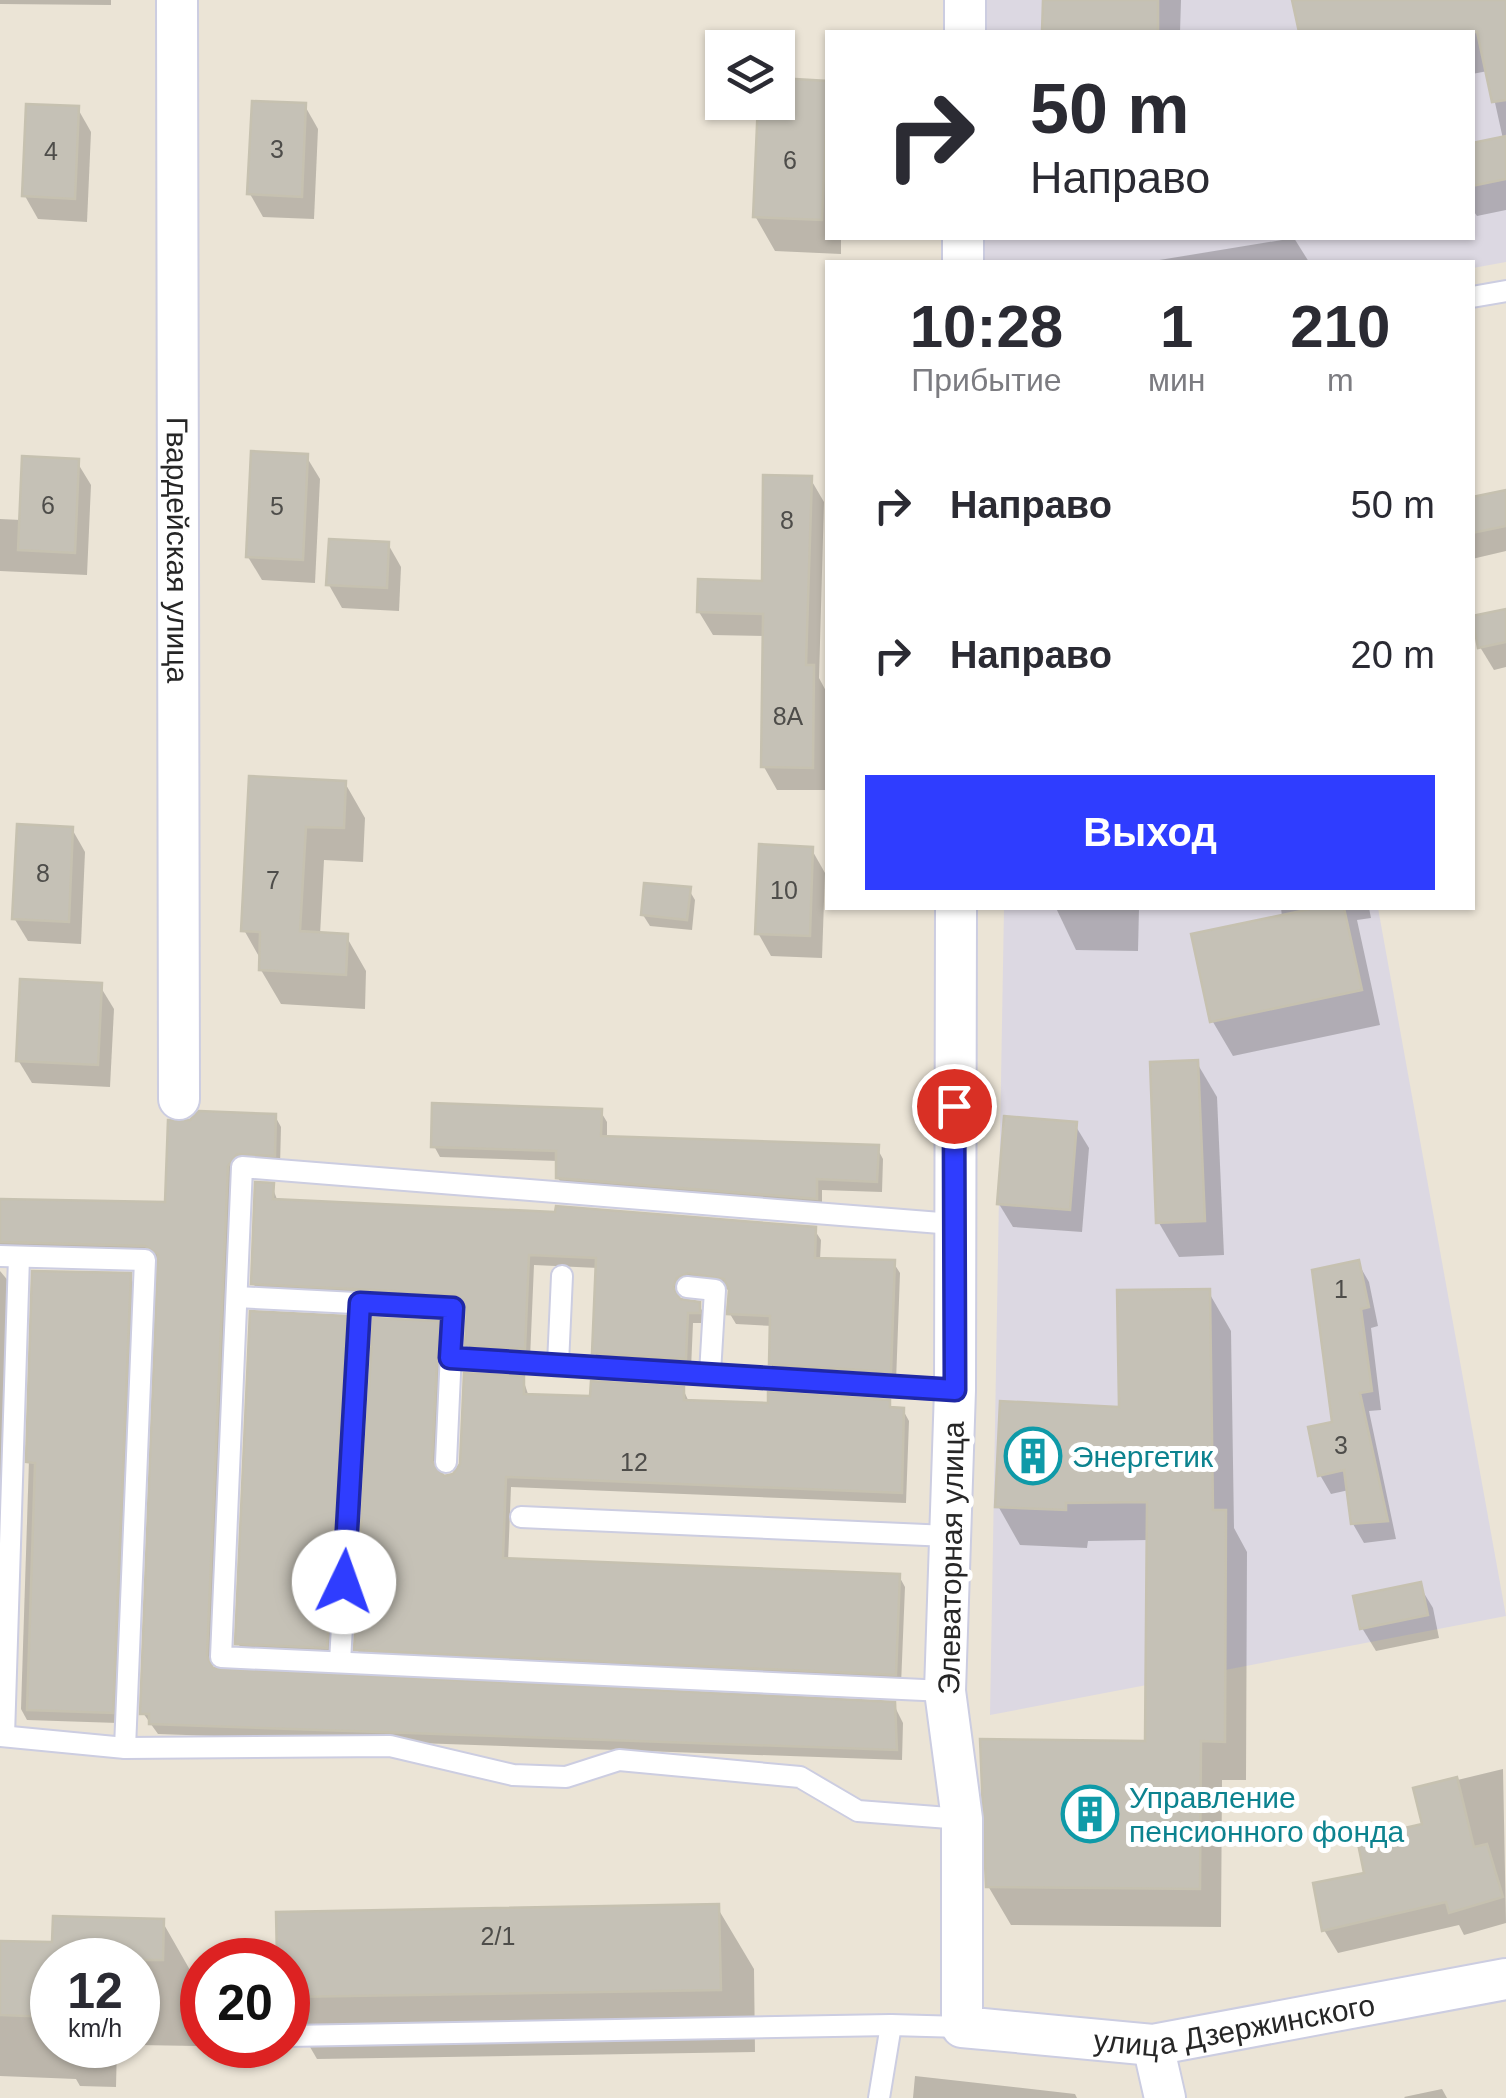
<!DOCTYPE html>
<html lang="ru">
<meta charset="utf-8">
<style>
:root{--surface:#fff;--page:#f7f7f7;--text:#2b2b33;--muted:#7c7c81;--accent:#2f3dff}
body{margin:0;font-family:Helvetica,sans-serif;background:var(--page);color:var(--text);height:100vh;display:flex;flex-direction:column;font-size:38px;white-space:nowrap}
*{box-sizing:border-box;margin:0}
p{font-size:32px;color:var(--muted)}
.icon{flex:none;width:55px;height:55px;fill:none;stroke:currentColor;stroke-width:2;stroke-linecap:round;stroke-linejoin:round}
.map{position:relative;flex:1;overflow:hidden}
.panel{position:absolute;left:825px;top:260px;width:650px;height:650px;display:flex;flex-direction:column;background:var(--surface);border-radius:0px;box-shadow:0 2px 8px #0004}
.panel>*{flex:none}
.guide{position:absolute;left:825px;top:30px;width:650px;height:210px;border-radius:0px;box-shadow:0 2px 8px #0004;background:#fff;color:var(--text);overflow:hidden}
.tools{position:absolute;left:705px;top:30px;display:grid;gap:20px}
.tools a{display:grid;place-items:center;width:90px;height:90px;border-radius:0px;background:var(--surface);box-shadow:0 2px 8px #0004;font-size:50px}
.speed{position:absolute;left:30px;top:1938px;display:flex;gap:20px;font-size:50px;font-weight:700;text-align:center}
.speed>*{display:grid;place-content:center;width:130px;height:130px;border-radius:50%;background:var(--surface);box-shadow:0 2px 8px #0004;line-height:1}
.speed small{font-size:25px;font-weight:400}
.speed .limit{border:15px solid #d22;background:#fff;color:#111}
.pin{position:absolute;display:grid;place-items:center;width:85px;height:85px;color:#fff;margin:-42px;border:5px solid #fff;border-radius:50%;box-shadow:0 2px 10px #0007}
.me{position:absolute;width:110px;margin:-55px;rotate:3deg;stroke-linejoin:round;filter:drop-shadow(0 0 8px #0008)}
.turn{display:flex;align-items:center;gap:35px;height:210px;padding:0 40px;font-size:45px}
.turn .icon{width:130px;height:130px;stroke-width:2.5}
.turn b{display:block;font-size:70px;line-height:85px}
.eta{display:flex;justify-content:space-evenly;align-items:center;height:170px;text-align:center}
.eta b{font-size:60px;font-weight:700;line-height:70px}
.button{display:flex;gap:20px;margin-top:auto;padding:20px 40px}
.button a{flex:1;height:115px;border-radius:0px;background:var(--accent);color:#fff;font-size:40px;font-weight:700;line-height:115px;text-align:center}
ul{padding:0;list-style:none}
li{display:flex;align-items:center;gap:30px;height:150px;padding:0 40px}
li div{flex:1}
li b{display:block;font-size:38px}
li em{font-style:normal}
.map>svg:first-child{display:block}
.industrial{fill:#dcd8e2}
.shadow{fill:#0003}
.building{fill:#c5c1b6;stroke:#c6c1b0;stroke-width:2.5}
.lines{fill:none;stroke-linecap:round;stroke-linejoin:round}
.service-casing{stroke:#cccde1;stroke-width:24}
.minor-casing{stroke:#cccde1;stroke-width:44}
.service{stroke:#fff;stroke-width:20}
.minor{stroke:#fff;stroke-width:40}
.route-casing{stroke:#1f28a6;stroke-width:25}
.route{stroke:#2f3dff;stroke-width:18}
.labels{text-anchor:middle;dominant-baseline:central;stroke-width:10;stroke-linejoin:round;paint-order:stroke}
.number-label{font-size:25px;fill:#4e4d4a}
.street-label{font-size:30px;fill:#262626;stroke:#fff}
.culture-label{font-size:30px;fill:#0d838f;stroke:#fff;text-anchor:start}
</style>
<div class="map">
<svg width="1506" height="2098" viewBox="0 0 1506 2098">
<rect width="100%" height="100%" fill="#ebe4d6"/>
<!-- industrial -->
<g class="industrial">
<polygon points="983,0 1506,0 1506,262 1473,268 1472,262 977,262 977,238 1472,238 1472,32 982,32"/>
<polygon points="1004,908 1378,908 1506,1616 990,1715"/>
</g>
<!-- shadow -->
<g class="shadow">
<polygon points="0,0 111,0 111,5 0,4"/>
<polygon points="1045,0 1181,0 1180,32 1045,32"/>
<polygon points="1294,0 1506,0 1506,210 1477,216 1472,209 1472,146 1503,139 1488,71 1472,74 1472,32 1302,32"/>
<polygon points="778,81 828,86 828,238 841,238 841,254 775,251 755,216 778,102"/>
<polygon points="305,106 318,129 314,219 263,217 250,194"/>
<polygon points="78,109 91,132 87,222 38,219 25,196"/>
<polygon points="1294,238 1309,262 1147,262"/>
<polygon points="306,456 320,479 315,583 262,580 248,557"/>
<polygon points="77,462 91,485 87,575 0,571 0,519 21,520"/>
<polygon points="810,478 824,502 819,678 826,691 825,790 777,790 764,767 765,636 713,635 699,612 764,584"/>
<polygon points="1506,492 1506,551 1472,559 1472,500"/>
<polygon points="388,544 401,567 399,611 342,608 329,585"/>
<polygon points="1506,612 1506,667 1494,670 1480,647"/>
<polygon points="251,779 345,783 365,818 363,862 324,860 320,935 346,936 366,971 365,1009 281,1004 261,970 261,960 244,930"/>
<polygon points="72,829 85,852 81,944 28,941 14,918"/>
<polygon points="812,850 825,873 822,958 771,956 758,933"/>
<polygon points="689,890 695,900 692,930 650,926 643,915"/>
<polygon points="1056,908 1139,908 1138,951 1076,950"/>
<polygon points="1281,908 1369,908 1371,918 1357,920 1380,1025 1233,1056 1213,1022 1194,936 1282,917"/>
<polygon points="100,986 114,1009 110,1087 32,1083 18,1060"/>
<polygon points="1197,1063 1217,1097 1224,1255 1179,1257 1159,1223"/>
<polygon points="601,1112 607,1122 607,1139 877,1148 883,1159 882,1192 822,1190 822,1209 565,1189 558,1178 558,1161 440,1157 434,1146"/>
<polygon points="275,1116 281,1127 280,1166 233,1178 212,1671 894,1705 903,1723 902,1760 158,1734 143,1713 161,1261 153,1256 0,1257 0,1201 168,1205"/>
<polygon points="1075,1125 1089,1148 1082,1232 1013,1227 999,1204"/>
<polygon points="272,1186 278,1202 814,1229 821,1240 820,1260 893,1262 900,1273 896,1382 778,1375 771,1364 773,1326 736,1324 730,1314 731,1290 696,1283 682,1289 677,1301 699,1305 705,1316 705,1323 693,1323 691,1369 601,1364 595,1353 598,1268 534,1265 530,1359 474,1355 468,1345 469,1311 463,1305 260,1294 253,1283"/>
<polygon points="1358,1263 1369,1282 1378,1326 1371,1328 1381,1410 1369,1411 1396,1539 1364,1543 1353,1524 1349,1490 1331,1494 1320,1475 1334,1424"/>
<polygon points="0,1271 10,1283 0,1591"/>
<polygon points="35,1273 129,1276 136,1287 118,1723 27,1720 21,1709"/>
<polygon points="1208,1291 1231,1331 1234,1528 1247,1552 1246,1780 1222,1780 1221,1927 1011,1925 988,1886 1147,1743 1149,1540 1088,1541 1087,1548 1020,1545 998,1506 1121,1409"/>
<polygon points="344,1319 350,1330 332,1658 244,1654 238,1643"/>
<polygon points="437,1323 443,1334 437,1471 443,1478 455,1476 523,1379 529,1397 593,1399 683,1389 689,1402 889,1402 893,1410 903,1410 909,1421 906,1503 511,1487 508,1561 899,1576 905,1587 901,1685 363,1660 357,1649"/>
<polygon points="1419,1585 1433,1608 1439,1638 1376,1651 1362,1628"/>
<polygon points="1503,1769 1506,1923 1464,1935 1459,1925 1338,1953 1324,1930 1367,1875 1425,1826 1416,1790"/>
<polygon points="717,1907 754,1969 755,2052 317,2059 288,2009 288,1960 280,1960"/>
<polygon points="162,1921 198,1984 197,2046 138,2045 138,1960 52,1960 52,2045 117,2045 116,2087 80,2086 76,2079 0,2076 0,1943 55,1945"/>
<polygon points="915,2076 1075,2094 1077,2098 913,2098"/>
<polygon points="1442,2089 1447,2098 1405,2098 1404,2097"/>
</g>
<!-- building -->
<g class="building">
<polygon points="1043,0 1158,0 1158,32 1042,32"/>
<polygon points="1292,0 1506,0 1506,100 1492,102 1477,32 1299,32"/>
<polygon points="778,78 828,81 822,220 753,217 758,102 778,102"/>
<polygon points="252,101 306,103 302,197 247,194"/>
<polygon points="26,104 79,106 75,199 22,196"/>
<polygon points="1506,136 1506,179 1472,186 1472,143"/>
<polygon points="251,451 308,454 303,560 246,557"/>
<polygon points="22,456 79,459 75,553 18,550"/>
<polygon points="763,475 812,476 806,665 814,665 813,768 761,767 763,614 697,612 698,579 762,581"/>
<polygon points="1506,490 1506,526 1472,533 1472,497"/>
<polygon points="329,539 389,542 387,588 326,585"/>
<polygon points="1506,609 1506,642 1478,648 1472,616"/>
<polygon points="249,776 346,781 344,828 306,827 300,931 348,934 346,975 259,970 260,932 241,931"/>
<polygon points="17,824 73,827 69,922 12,919"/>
<polygon points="759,844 813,847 810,936 755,934"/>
<polygon points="644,883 691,887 687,920 641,915"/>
<polygon points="1315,908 1344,908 1362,990 1210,1022 1191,934"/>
<polygon points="20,979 102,983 98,1065 16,1061"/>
<polygon points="1198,1060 1205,1221 1156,1223 1150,1062"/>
<polygon points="432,1103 602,1109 601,1136 879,1145 877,1182 817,1179 817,1199 556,1178 556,1151 431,1147"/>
<polygon points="199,1111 276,1114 275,1156 237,1154 228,1166 207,1656 213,1668 895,1702 897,1750 149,1724 149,1714 140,1714 158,1254 145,1246 0,1242 0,1199 165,1202 168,1120 190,1120"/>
<polygon points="1004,1116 1077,1122 1070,1210 997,1204"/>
<polygon points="255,1182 274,1183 273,1199 555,1212 556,1206 816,1227 815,1258 895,1260 891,1372 769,1364 770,1316 727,1314 729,1290 724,1279 688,1273 677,1278 673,1287 680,1299 700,1302 700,1313 688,1313 686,1359 592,1353 596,1258 529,1255 525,1349 465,1345 467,1308 455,1294 251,1284"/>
<polygon points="1359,1260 1369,1307 1361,1309 1372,1391 1360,1393 1388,1521 1351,1524 1344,1470 1318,1476 1308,1427 1332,1422 1312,1270"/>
<polygon points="32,1271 131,1273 113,1713 27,1710 35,1463 26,1462"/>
<polygon points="1210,1289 1213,1510 1226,1510 1225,1742 1201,1741 1200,1889 986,1887 980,1739 1145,1741 1147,1502 1066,1503 1066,1510 995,1507 1000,1401 1119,1407 1117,1290"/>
<polygon points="250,1311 346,1316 327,1648 235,1644"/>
<polygon points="373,1318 439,1321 432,1461 444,1476 453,1474 460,1464 464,1373 524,1376 524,1394 590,1396 591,1381 684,1387 684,1400 768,1403 768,1392 890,1400 890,1407 904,1408 902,1493 506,1477 503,1558 900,1574 896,1675 354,1650"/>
<polygon points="1421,1582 1428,1615 1360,1629 1353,1596"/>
<polygon points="1457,1777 1474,1847 1487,1844 1503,1897 1449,1913 1446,1902 1322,1931 1313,1883 1364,1873 1357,1839 1422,1824 1413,1788"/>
<polygon points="719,1904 721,1990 288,1997 288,1960 277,1960 276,1912"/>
<polygon points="53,1916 164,1919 163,1960 52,1960 52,2017 0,2015 0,1941 52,1942"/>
</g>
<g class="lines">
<!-- service casing -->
<g class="service-casing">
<g id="service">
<polyline points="1472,297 1506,291"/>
<polyline points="0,1256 145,1260 125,1748 0,1736"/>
<polyline points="687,1287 715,1290 710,1373"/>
<polyline points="237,1297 453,1308 446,1462"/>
<polyline points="450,1358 955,1390"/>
<polyline points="558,1364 562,1276"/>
<polyline points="521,1517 948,1536"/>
<polyline points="340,1662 360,1303"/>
<polyline points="945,1691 221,1657 242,1167 953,1224"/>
<polyline points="4,1736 19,1257"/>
<polyline points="125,1748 390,1746 513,1775 566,1777 619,1760 800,1777 858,1811 962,1819"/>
<polyline points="288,2036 891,2025 962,2027"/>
<polyline points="879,2098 891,2025"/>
</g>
</g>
<!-- minor casing -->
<g class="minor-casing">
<g id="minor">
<path id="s1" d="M177 0 179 1099"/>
<polyline points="965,32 965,0"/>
<polyline points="963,262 963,238"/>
<path id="s2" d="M956 908 955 1390 945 1691 962 1819V2027L1153 2045 1506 1979"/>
<polyline points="1153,2045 1165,2098"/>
</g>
</g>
<!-- service -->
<use href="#service" class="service"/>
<!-- minor -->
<use href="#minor" class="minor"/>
</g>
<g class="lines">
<!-- route casing -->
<g class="route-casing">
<polyline id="route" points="344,1582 360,1303 453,1308 450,1358 955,1390 954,1106"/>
</g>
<!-- route -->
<use href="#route" class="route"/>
</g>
<!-- icons -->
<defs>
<g id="building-ring" transform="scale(2.875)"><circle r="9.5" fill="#fff" stroke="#0f9aa8" stroke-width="1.5"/><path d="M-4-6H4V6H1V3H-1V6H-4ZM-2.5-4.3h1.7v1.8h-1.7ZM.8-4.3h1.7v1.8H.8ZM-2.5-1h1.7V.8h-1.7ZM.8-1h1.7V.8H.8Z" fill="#0f9aa8"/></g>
</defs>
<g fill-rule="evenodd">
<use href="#building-ring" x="1033" y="1456"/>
<use href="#building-ring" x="1090" y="1814"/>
</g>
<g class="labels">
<!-- number labels -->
<g class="number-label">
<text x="277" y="149">3</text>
<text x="51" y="151">4</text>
<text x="790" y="160">6</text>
<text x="48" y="505">6</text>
<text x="277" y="506">5</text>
<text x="787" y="520">8</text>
<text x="788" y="716">8А</text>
<text x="43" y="873">8</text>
<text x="273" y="880">7</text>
<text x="784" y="890">10</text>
<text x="1341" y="1289">1</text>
<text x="1341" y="1445">3</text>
<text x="634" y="1462">12</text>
<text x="498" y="1936">2/1</text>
</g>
<!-- street labels -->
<g class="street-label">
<text stroke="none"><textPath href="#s1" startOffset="550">Гвардейская улица</textPath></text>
<text transform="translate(951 1558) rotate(-89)">Элеваторная улица</text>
<text stroke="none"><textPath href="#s2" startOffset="1395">улица Дзержинского</textPath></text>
</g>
<!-- culture labels -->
<g class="culture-label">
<text x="1072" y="1456">Энергетик</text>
<text x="1129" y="1797">Управление<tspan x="1129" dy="34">пенсионного фонда</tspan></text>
</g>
</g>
</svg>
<div class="tools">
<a><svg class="icon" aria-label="layers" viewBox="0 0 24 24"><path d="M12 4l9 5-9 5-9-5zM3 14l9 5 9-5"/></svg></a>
</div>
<div class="speed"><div>12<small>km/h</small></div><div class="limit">20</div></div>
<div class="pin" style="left:954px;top:1106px;background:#d93025"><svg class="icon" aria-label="arrive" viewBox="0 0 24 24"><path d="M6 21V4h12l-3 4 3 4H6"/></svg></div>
<svg class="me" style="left:344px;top:1582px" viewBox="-20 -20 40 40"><circle r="19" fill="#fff"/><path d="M0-13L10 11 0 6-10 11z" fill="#2f3dff"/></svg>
<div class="guide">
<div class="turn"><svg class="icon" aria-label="right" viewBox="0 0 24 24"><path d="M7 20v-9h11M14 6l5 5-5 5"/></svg><div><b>50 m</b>Направо</div></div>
</div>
<section class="panel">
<div class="eta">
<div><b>10:28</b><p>Прибытие</p></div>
<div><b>1</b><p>мин</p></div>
<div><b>210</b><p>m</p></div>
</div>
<ul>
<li><svg class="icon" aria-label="right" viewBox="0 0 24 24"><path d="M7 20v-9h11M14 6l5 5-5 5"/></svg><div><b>Направо</b></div><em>50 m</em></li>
<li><svg class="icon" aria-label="right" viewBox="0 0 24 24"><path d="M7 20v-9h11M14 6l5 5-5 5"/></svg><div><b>Направо</b></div><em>20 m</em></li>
</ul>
<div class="button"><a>Выход</a></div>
</section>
</div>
